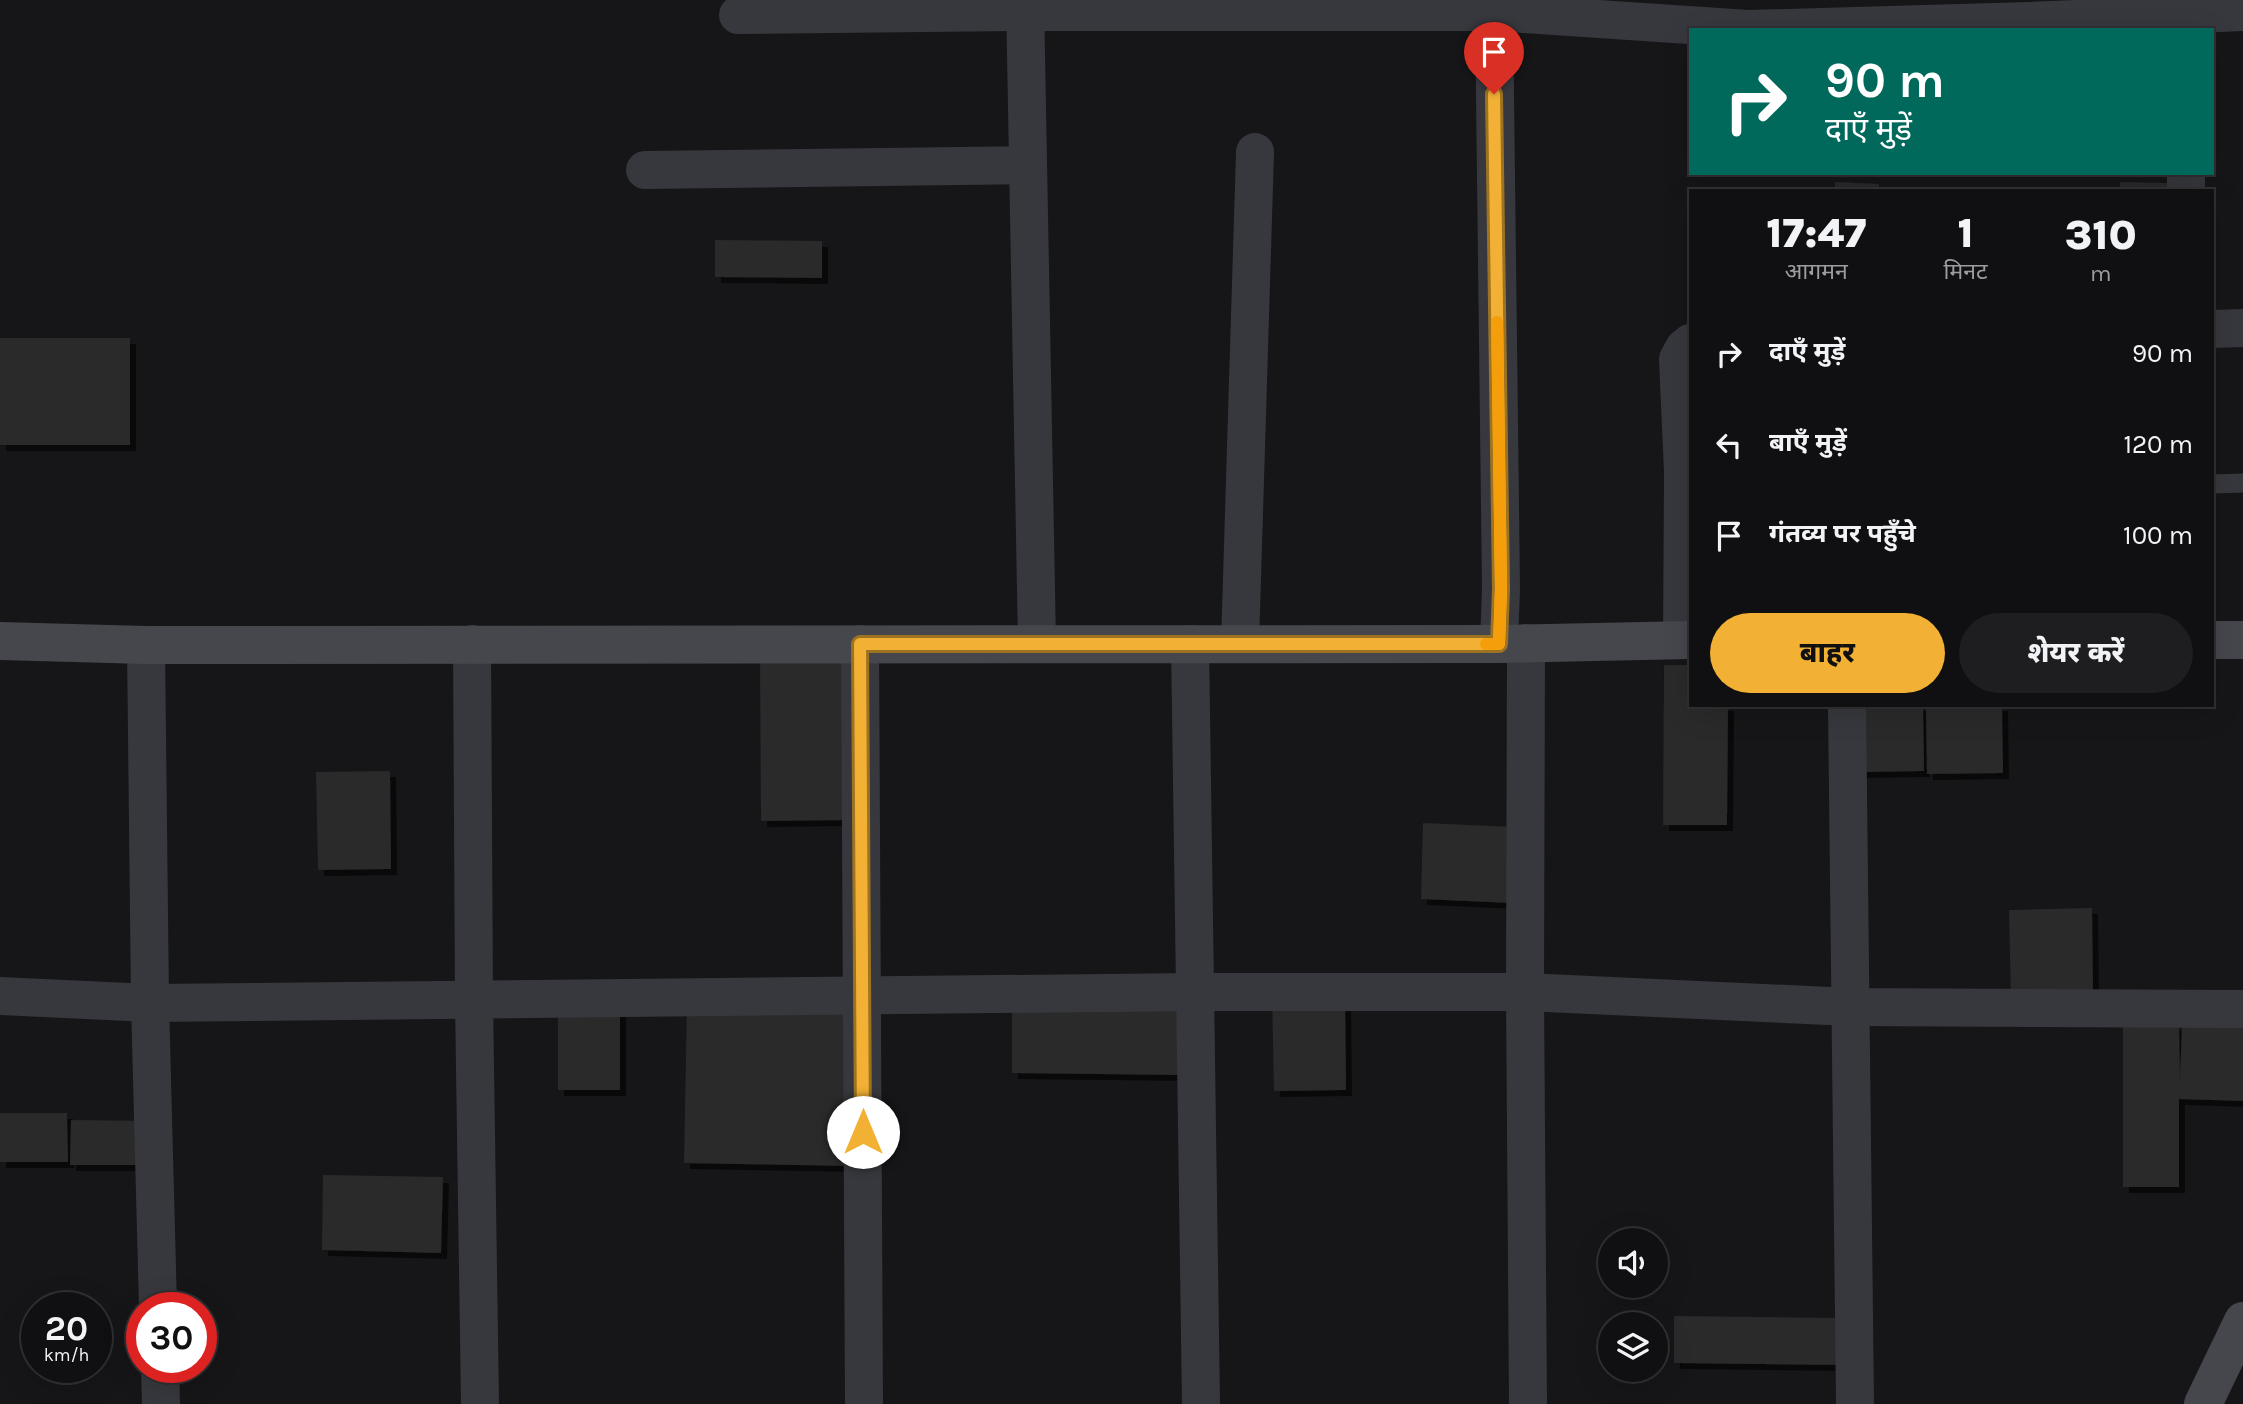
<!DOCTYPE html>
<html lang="hi">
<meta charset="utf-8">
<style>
:root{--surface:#101012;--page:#1e1e20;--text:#f1f3f6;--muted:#9c9d9f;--line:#303032;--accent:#f2b134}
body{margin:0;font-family:Karla,"Noto Sans Devanagari",sans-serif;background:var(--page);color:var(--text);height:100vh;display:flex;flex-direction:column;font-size:26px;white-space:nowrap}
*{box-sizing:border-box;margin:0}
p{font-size:23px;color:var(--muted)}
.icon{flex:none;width:38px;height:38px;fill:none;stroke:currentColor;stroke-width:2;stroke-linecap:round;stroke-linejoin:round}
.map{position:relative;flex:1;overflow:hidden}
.sheet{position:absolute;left:1689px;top:189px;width:525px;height:518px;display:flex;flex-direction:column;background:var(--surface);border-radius:0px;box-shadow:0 7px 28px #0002,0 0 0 2px var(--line)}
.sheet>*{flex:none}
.hud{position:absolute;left:1689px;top:28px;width:525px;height:147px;border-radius:0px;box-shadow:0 7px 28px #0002,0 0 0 2px var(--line);background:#00695c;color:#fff;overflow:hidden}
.controls{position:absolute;left:1598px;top:1228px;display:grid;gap:14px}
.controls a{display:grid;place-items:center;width:70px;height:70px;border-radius:50%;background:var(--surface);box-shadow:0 7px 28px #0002,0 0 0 2px var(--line);font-size:35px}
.speed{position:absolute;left:21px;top:1292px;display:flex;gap:14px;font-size:35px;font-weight:700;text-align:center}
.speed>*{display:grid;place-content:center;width:91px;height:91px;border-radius:50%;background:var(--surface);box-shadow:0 7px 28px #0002,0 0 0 2px var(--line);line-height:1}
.speed small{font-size:18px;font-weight:400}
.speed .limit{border:10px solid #d22;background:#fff;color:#111}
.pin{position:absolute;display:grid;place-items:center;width:60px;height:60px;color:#fff;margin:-72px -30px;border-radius:50% 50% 50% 0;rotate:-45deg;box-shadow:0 0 7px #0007}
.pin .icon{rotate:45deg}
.me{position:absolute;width:77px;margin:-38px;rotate:0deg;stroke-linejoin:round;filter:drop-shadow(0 0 5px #0008)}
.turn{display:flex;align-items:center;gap:24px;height:147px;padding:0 21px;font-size:32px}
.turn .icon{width:91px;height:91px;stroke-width:2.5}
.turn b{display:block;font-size:49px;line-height:60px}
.eta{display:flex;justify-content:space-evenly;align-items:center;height:119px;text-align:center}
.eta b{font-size:42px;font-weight:800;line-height:49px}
.button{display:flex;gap:14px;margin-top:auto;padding:14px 21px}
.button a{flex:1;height:80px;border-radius:42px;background:var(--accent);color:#111;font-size:28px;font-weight:800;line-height:80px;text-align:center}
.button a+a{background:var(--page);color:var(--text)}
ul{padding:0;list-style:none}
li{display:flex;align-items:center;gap:21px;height:91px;padding:0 21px}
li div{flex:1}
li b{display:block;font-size:26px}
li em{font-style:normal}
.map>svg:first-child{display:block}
.building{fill:#29292c;filter:url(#shadow)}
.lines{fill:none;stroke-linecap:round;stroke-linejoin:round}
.lane{stroke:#37383d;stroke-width:19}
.street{stroke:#37383d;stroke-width:38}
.secondary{stroke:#45474d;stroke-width:38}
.route-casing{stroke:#9d7322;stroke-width:18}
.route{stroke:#f2b134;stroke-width:12}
.slow{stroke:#f59e0b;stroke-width:12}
</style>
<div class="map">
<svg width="2243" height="1404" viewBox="0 0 2243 1404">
<defs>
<filter id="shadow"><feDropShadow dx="6" dy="6" stdDeviation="0" flood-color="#0009"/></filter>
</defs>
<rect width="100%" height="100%" fill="#161618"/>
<!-- building -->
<g class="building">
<polygon points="1835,182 1879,184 1879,191 1835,191"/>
<polygon points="2120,182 2167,183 2167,191 2120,191"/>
<polygon points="715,240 822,241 822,278 715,277"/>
<rect x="0" y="338" width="130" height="107"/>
<polygon points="846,652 847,820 761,821 760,653"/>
<polygon points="1664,665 1690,665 1690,705 1728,705 1727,825 1663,825"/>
<polygon points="1860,705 1923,705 1924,771 1861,772"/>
<polygon points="1926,705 2002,705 2003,773 1927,774"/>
<polygon points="390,771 391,869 318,870 316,772"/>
<polygon points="1423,823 1515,827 1512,903 1421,899"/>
<polygon points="2092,908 2093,996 2011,998 2009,910"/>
<polygon points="1345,992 1346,1090 1274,1091 1272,993"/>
<polygon points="1012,995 1182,997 1182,1075 1012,1073"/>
<rect x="558" y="1002" width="62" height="88"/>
<polygon points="687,1004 851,1006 849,1166 684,1163"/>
<polygon points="2182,1024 2243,1026 2243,1101 2179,1099 2179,1187 2123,1187 2123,1025 2179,1025 2180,1079"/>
<polygon points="0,1113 67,1113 68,1162 0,1162"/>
<polygon points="71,1120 151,1121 151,1165 70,1165"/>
<polygon points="323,1175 443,1177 441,1253 322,1250"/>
<polygon points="1674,1316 1846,1318 1846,1365 1674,1363"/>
</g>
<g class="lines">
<!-- lane -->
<polyline class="lane" points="2212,484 2243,483"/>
<!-- street -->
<g class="street">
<polyline points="1025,0 1037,644"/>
<polyline points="1494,12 1501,589 1499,644"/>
<polyline points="738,15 1026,12 1494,12 1748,29 2029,21 2243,12"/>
<polyline points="645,170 1028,165"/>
<polyline points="2186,191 2186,173"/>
<polyline points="2212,329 2243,328"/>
<polyline points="1682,639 1683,472 1678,359 1684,348 1690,343"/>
<polyline points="1526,643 1525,992 1528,1404"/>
<polyline points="472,644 474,999 480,1404"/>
<polyline points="860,644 864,1404"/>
<polyline points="1190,644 1201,1404"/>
<polyline points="1240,644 1255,152"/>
<polyline points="146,645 150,1003 158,1307"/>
<polyline points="1847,705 1855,1404"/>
<polyline points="0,996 150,1003 1195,992 1525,992 1851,1007 2243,1009"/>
<polyline points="160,1367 161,1404"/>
</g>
<!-- secondary -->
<g class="secondary">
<polyline points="2212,640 2243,640"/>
<polyline points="0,641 146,645 1499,644 1690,640"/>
<polyline points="2203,1404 2243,1321"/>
</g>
</g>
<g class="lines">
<!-- route casing -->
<g class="route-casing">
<polyline id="route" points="863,1132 860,644 1499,644 1501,589 1494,94"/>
</g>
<!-- route -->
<use href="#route" class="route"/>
<!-- slow -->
<polyline class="slow" points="1486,644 1499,644 1501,589 1497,322"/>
</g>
</svg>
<div class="controls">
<a><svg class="icon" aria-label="sound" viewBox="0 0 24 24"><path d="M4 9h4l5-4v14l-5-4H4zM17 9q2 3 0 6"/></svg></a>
<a><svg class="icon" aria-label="layers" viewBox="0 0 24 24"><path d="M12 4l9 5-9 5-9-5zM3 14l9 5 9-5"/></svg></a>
</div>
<div class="speed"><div>20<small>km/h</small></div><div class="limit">30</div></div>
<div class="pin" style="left:1494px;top:94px;background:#d93025"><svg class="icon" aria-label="arrive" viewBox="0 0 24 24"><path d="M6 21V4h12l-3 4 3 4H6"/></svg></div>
<svg class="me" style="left:863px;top:1132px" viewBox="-20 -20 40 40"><circle r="19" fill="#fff"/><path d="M0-13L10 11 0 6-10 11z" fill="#f2b134"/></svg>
<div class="hud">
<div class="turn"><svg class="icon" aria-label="right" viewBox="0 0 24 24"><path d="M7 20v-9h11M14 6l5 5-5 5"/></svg><div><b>90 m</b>दाएँ मुड़ें</div></div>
</div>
<section class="sheet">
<div class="eta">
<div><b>17:47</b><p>आगमन</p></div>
<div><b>1</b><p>मिनट</p></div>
<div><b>310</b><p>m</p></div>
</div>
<ul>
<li><svg class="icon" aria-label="right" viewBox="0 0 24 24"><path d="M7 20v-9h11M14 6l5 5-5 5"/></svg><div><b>दाएँ मुड़ें</b></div><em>90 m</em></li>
<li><svg class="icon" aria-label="left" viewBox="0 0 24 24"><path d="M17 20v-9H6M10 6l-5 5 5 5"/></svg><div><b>बाएँ मुड़ें</b></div><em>120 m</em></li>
<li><svg class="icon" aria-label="arrive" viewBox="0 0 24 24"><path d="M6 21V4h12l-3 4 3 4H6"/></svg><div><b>गंतव्य पर पहुँचे</b></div><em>100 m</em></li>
</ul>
<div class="button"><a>बाहर</a><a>शेयर करें</a></div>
</section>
</div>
